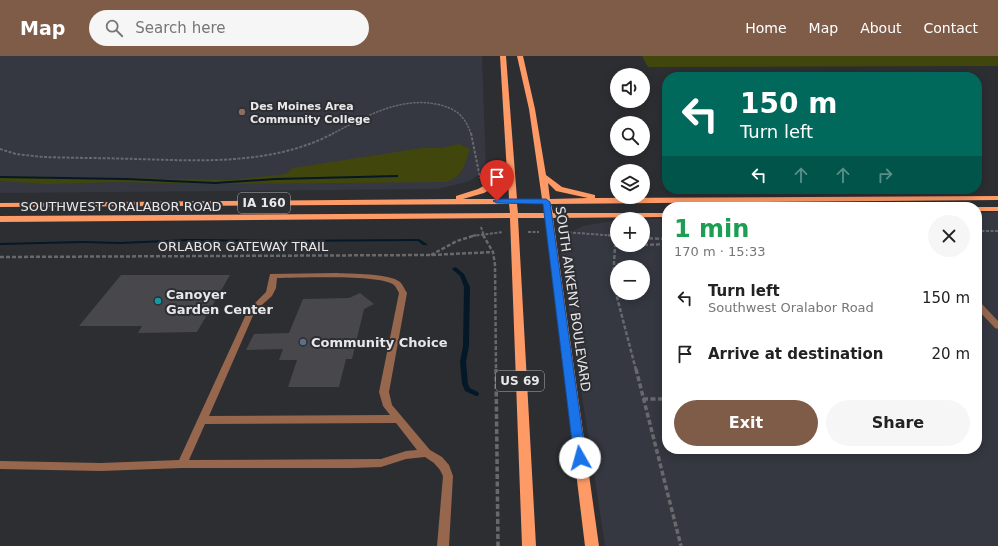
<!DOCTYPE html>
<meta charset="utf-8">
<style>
:root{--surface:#fff;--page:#f6f6f6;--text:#222;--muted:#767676;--accent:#7e5c48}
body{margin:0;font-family:"DejaVu Sans",sans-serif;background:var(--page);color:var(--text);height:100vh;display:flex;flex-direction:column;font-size:15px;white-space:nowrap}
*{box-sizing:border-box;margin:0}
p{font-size:13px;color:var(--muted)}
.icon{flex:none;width:22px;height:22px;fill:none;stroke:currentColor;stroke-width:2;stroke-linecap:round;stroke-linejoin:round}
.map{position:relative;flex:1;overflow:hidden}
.drawer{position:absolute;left:662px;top:146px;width:320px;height:252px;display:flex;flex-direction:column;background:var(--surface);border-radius:16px;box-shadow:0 2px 10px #0003}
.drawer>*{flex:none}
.top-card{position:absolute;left:662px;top:16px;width:320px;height:122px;border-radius:16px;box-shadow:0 2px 10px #0003;background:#00695c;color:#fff;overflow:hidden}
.tools{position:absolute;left:610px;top:12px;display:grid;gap:8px}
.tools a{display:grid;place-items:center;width:40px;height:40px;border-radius:50%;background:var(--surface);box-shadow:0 2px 10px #0003;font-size:20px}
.pin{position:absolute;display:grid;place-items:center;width:34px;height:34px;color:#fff;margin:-41px -17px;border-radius:50% 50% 50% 0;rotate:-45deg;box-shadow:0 0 4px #0007}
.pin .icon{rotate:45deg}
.me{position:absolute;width:44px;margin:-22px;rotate:353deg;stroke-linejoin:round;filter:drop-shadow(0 0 3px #0008)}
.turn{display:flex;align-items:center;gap:14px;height:84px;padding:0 12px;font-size:18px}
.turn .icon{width:52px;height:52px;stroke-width:2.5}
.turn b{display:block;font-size:28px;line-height:34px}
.lanes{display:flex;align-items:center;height:38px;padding:0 12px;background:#0003;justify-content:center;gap:20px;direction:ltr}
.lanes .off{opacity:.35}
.round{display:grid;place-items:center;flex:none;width:42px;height:42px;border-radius:21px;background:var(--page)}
.overview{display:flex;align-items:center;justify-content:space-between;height:68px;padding:0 12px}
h1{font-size:24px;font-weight:700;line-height:30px;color:#1e9e55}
.action{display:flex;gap:8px;margin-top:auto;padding:8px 12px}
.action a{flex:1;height:46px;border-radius:24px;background:var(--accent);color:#fff;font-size:16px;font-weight:700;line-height:46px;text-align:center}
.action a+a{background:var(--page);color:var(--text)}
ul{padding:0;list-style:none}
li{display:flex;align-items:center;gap:12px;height:56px;padding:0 12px}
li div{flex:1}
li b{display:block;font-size:15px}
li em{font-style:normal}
header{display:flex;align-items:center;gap:24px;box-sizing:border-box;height:56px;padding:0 20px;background:var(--accent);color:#fff}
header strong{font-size:19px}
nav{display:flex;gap:22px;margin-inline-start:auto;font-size:14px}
.search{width:280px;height:36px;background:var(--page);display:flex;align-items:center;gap:10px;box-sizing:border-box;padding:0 14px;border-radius:22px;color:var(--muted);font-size:15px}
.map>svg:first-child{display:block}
.built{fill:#353741;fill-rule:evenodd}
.green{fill:#41470c}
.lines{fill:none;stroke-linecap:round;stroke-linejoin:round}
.stream{fill:#041827;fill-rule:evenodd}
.building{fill:#48474c}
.path-far3{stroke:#68696d;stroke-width:1.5;stroke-dasharray:2.5 1;stroke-linecap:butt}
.path-far2{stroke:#68696d;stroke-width:2;stroke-dasharray:3 1.5;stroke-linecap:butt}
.path-far1{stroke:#68696d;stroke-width:2.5;stroke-dasharray:4 2;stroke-linecap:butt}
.path{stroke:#68696d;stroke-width:3.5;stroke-dasharray:5 2.5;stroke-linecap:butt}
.service{fill:#96664d;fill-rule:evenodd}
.primary{fill:#fe9a66;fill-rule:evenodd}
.route{fill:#1a73e8;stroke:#114b97}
.education-dot{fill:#8d6e63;stroke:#2d2e32;stroke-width:1.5}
.culture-dot{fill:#0f9aa8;stroke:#2d2e32;stroke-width:1.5}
.service-dot{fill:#5c6f8a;stroke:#2d2e32;stroke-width:1.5}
.labels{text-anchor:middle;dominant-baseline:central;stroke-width:4;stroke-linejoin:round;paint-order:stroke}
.far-poi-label{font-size:11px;font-weight:bold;fill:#e8e8eb;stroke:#2d2e32;text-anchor:start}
.shield{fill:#2d2e32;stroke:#b0b0b4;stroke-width:1}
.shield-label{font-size:12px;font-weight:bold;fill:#e8e8eb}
.street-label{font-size:13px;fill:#e8e8eb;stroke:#2d2e32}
.poi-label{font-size:13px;font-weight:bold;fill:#e8e8eb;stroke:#2d2e32;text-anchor:start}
</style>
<header>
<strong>Map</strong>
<div class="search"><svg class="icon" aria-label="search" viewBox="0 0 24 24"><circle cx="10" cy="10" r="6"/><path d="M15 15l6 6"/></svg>Search here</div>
<nav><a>Home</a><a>Map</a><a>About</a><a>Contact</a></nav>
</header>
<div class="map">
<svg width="998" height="490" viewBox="0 0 998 490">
<rect width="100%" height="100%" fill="#2d2e32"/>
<!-- built -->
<g class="built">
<polygon points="0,0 482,0 486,113 470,125 438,133 0,137"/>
<path d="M998 156V490H605L560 196 565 179 583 170 617 164V189H643V163H667V393H977V157ZM617 211H643V237H617Z"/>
</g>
<!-- green -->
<g class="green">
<polygon points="642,0 998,0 998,10 648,11"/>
<path d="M459 88 470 93C464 108 464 120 447 126L215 128 115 126 48 128 0 125V120L232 124 286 118 293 112 422 92H441Z"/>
</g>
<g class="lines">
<!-- stream -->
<g class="stream">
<polygon points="397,119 398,119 398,121 276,124 215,128 126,124 0,122 0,120 126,122 215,126 276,122"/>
<polygon points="189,183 275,184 419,183 427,188 427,189 423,189 418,185 275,186 189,185 120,188 83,187 0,189 0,187 83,185 120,186"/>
<polygon points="455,211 457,212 464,218 470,231 469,290 466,306 468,328 470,332 478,336 479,338 478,340 476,340 465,335 462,328 460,306 463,290 464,231 460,220 452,213"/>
</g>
</g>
<!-- building -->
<g class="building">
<polygon points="121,219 230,219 197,276 138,277 142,270 79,270"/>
<polygon points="360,237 374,248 364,253 352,303 346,303 339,331 288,331 297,304 279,304 283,293 246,294 254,278 289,277 303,243 349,242"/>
</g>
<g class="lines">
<!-- path-far3 -->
<path class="path-far3" d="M332 78C365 61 398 41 436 48 456 52 465 60 471 78"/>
<!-- path-far2 -->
<g class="path-far2">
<polyline points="471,77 480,122"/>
<path d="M0 93 16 98 43 101C74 102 106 102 137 103 203 105 274 109 334 77"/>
<polyline points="481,171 484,180"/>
<polyline points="977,175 998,175"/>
<polyline points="528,176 539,176"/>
<polyline points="564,176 617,180"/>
<polyline points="472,180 503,176"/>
</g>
<!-- path-far1 -->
<g class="path-far1">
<polyline points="483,179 493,196 495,209 496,314"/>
<polyline points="608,179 617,180"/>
<polyline points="643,182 667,183"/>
<polyline points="431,199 457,185 476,179"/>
<polyline points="0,201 431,199 493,196"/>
<polyline points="636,314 613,226 615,190 667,188"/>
</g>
<!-- path -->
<g class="path">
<polyline points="496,313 498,490"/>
<polyline points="636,313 681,490"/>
<polyline points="643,343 667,343"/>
</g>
<!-- service -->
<g class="service">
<path d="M337 217C351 218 389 217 400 226 403 229 405 234 407 237L389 336 392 349 430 394 442 401 449 409 453 420 449 490H437L443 420 440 414 434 407 425 401 406 403 381 411 352 412H182L101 415 0 413V405L101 407 179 404 248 254 266 236 270 218ZM277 222C298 222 380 218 394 229 396 231 398 235 399 237L379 336 383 350 390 359 209 360 255 255 272 240 276 232ZM396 367 417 394 406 395 381 403 189 404 205 368Z"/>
<polygon points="977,246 980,246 998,265 998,273 995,272 977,253"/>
</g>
<!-- primary -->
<g class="primary">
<path d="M500 0H506L517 143H542L529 53 517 0H523L535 53 546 119 562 131 595 139V142L998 140V144L551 148 553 157H667V161L553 162 599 490H585L545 162H518L536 490H522L510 162 0 166V160L510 157 509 148 0 151V147L456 143V140L478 133 507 117ZM508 123 509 143H463L484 137ZM548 127 556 135 588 142 550 143ZM517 148H543L544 157H518Z"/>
<polygon points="975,151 998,151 998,155 977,155 977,151"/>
</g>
</g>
<!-- route -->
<polygon class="route" points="546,143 550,146 586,402 585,406 580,407 576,406 574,402 543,148 497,147 493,145 497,143"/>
<!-- markers -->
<circle class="education-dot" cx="242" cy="56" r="4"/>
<circle class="culture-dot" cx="158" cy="245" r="4"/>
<circle class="service-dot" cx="303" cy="286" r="4"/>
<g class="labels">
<!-- far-poi labels -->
<g class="far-poi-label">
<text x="250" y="50">Des Moines Area<tspan x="250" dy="13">Community College</tspan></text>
</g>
<!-- shield labels -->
<g class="shield">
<rect x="238" y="137" width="52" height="20" rx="3"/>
<rect x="496" y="315" width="48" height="20" rx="3"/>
</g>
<g class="shield-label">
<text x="264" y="147">IA 160</text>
<text x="520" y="325">US 69</text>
</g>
<!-- street labels -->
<g class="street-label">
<text x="121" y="150">SOUTHWEST ORALABOR ROAD</text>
<text x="243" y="190">ORLABOR GATEWAY TRAIL</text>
<text transform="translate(573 243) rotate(82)">SOUTH ANKENY BOULEVARD</text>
</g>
<!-- poi labels -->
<g class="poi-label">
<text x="166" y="238">Canoyer<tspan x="166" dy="15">Garden Center</tspan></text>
<text x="311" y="286">Community Choice</text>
</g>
</g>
</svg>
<div class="tools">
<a><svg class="icon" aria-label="sound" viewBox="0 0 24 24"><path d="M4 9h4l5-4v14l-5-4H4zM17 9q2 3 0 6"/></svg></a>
<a><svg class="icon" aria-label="search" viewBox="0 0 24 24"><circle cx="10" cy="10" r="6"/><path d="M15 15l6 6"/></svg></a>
<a><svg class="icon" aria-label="layers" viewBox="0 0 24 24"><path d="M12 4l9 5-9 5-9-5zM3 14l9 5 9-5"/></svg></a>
<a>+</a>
<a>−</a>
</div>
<div class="pin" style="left:497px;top:145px;background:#d93025"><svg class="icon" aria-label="arrive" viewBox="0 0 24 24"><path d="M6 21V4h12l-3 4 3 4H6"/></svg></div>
<svg class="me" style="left:580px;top:402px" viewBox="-20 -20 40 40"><circle r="19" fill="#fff"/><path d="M0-13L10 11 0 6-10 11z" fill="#1a73e8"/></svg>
<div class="top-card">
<div class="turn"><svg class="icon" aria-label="left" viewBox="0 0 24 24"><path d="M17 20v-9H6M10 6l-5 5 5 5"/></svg><div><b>150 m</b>Turn left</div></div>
<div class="lanes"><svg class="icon" aria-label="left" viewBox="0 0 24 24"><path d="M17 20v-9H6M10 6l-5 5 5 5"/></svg><svg class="icon off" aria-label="ahead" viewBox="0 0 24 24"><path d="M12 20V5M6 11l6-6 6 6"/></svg><svg class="icon off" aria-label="ahead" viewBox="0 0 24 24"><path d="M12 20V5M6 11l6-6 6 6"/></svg><svg class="icon off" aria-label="right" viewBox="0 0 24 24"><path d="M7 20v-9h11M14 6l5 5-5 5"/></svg></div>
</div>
<section class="drawer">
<div class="overview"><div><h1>1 min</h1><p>170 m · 15:33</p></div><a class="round"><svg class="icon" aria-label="close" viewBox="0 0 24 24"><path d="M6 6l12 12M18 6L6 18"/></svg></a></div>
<ul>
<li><svg class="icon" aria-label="left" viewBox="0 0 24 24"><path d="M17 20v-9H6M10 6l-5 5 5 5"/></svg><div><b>Turn left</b><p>Southwest Oralabor Road</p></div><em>150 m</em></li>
<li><svg class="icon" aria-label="arrive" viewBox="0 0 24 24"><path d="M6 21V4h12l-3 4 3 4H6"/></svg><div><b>Arrive at destination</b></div><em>20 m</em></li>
</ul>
<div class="action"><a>Exit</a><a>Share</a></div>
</section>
</div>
